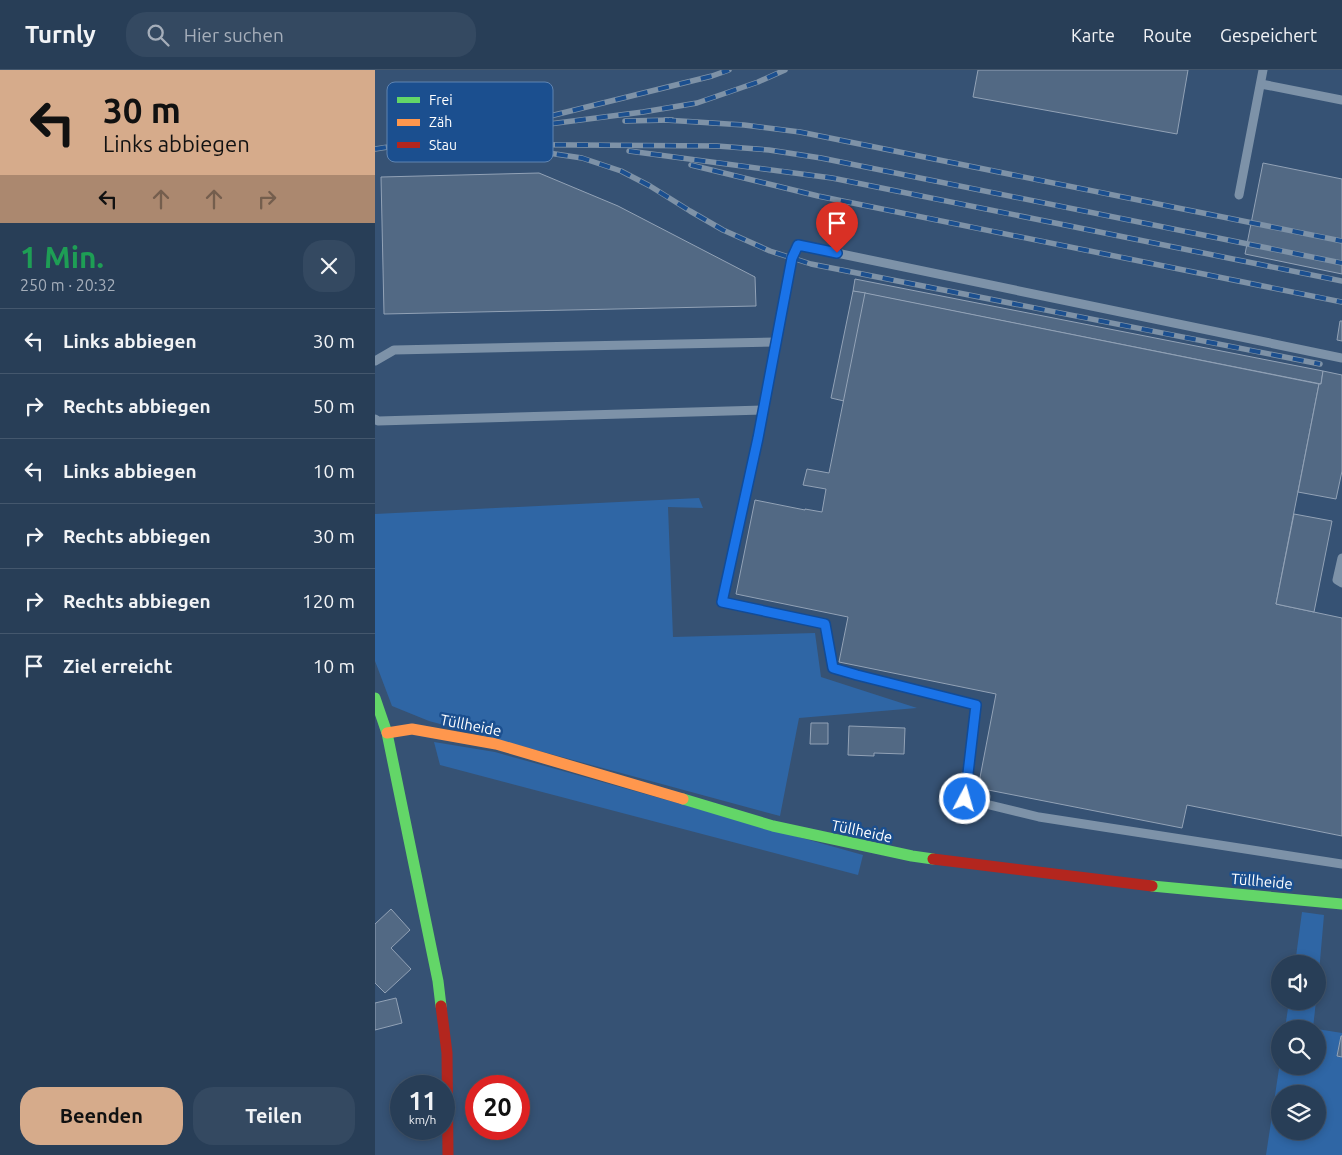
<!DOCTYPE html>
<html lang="de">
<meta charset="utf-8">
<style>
:root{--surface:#283e57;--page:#344961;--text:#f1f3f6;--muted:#a5aeba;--line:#44576d;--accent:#d6ab8b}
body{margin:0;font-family:Ubuntu,sans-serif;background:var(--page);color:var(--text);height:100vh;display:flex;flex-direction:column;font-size:19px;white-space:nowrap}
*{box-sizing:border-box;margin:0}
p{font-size:16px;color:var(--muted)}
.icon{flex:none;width:28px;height:28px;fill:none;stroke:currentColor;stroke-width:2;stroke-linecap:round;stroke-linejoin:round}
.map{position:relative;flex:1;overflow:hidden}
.sheet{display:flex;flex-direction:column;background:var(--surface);width:375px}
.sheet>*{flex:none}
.hud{background:#d6ab8b;color:#111;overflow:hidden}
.tools{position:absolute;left:896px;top:885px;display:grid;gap:10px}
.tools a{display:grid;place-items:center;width:55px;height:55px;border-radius:50%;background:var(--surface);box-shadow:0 2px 8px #0003,0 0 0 1px var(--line);font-size:25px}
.speed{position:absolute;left:15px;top:1005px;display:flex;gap:10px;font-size:25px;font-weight:700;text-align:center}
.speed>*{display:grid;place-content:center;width:65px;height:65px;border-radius:50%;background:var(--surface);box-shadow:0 2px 8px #0003,0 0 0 1px var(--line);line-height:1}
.speed small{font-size:12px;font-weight:400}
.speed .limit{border:8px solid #d22;background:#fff;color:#111}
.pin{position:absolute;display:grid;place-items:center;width:42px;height:42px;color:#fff;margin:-51px -21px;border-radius:50% 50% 50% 0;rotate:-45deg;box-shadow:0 0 5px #0007}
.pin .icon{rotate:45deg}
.me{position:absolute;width:55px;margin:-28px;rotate:6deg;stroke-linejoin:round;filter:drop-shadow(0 0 4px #0008)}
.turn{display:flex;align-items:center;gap:18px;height:105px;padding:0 20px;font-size:22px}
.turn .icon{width:65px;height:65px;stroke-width:2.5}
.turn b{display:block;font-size:35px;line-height:42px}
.lanes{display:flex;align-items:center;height:48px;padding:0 20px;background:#0003;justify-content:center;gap:25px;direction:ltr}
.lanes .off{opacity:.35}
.round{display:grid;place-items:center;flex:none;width:52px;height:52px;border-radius:20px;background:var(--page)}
.headline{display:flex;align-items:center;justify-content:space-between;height:85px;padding:0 20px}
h1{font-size:30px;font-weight:700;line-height:38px;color:#1e9e55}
.action{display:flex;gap:10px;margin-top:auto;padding:10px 20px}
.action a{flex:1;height:58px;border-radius:20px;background:var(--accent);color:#111;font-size:20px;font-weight:700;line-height:58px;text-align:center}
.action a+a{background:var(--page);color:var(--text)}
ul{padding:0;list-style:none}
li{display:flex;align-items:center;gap:15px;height:65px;padding:0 20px;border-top:1px solid var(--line)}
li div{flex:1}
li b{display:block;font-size:19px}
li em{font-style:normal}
header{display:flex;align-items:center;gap:30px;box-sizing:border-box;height:70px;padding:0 25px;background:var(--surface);border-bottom:1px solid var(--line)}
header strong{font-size:24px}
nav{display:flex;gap:28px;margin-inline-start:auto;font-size:18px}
.search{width:350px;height:45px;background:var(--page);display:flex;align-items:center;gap:12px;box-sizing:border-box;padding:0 18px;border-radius:20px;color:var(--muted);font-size:19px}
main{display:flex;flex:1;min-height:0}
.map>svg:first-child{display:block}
.green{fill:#2f66a5;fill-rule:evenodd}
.building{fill:#526984;stroke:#92a2b6}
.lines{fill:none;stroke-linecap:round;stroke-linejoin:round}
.lane{stroke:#7d92a8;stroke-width:9}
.fast{stroke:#63d668;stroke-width:11}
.slow{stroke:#ff974d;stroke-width:11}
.jam{stroke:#b3261e;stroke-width:11}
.rail-casing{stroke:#7e92a7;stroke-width:5.5}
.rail{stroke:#1b4f8f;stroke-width:4;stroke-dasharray:11;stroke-linecap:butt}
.route-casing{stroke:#114b97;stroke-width:12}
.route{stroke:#1a73e8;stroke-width:9}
.labels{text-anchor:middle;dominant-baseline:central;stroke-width:5;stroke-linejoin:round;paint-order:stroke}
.street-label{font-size:15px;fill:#fff;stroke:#1b4f8f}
.key{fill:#1b4f8f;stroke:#5f84b1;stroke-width:1}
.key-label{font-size:14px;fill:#fff}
</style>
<header>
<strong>Turnly</strong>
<div class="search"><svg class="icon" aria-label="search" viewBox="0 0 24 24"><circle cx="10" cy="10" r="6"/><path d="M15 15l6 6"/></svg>Hier suchen</div>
<nav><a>Karte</a><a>Route</a><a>Gespeichert</a></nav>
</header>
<main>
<section class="sheet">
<div class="hud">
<div class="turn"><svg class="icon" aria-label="left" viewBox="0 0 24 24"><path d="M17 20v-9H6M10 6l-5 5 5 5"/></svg><div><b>30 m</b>Links abbiegen</div></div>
<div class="lanes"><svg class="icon" aria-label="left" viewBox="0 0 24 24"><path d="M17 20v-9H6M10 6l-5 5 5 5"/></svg><svg class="icon off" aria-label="ahead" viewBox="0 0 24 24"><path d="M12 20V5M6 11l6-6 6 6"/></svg><svg class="icon off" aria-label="ahead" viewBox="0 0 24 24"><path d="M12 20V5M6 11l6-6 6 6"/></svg><svg class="icon off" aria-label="right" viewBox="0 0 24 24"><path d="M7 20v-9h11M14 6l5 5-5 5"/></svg></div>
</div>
<div class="headline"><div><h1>1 Min.</h1><p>250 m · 20:32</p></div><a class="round"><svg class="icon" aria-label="close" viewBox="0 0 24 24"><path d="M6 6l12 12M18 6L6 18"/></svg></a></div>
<ul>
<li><svg class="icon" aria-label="left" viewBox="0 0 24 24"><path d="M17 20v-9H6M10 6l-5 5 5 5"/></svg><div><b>Links abbiegen</b></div><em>30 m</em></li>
<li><svg class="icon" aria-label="right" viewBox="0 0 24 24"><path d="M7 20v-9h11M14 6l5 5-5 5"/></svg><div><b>Rechts abbiegen</b></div><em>50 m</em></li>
<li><svg class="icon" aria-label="left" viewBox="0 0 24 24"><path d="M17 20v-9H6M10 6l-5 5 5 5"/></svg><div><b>Links abbiegen</b></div><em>10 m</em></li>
<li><svg class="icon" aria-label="right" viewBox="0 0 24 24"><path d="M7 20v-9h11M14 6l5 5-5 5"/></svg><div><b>Rechts abbiegen</b></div><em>30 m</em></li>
<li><svg class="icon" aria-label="right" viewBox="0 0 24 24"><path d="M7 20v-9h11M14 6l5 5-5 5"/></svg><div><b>Rechts abbiegen</b></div><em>120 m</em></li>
<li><svg class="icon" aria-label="arrive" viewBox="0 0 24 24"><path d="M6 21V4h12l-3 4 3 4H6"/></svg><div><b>Ziel erreicht</b></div><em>10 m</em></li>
</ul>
<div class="action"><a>Beenden</a><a>Teilen</a></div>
</section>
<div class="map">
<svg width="967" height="1085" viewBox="0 0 967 1085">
<rect width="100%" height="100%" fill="#365274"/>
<!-- green -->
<g class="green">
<polygon points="324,428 328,438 293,437 298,567 440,563 446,607 542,638 424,648 405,746 54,651 17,636 0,591 0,444"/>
<polygon points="59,672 120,682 488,785 483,805 65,695"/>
<polygon points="927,842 949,845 943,914 942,894 920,894"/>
<polygon points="914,931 941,931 938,958 942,959 910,959"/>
<path d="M942 959 967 963V1085H891L905 992V996H942ZM905 1024H942V1061H905Z"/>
</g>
<!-- building -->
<g class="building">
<polygon points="603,0 813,0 802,64 598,27"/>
<polygon points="888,93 967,109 967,204 870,184"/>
<polygon points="164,103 243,136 380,207 381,236 9,244 6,107"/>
<polygon points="480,209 948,301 946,314 478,221"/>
<polygon points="478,221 491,223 469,331 456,328"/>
<polygon points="490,223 944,314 901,534 967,548 967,766 812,735 807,758 603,718 621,624 464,592 473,547 361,524 380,430 430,440 430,439 447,442 451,419 428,415 432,399 454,403"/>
<polygon points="965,251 967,251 967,271 962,270"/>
<polygon points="948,301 967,305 967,401 961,429 923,422 944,314 946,314"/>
<polygon points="919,444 957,451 939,542 901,534"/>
<polygon points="436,653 453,653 453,674 435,674"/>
<polygon points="474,656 530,658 529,684 499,683 499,686 473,685"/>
<polygon points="16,839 35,860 16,878 36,899 10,923 0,913 0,854"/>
<polygon points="21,928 27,953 0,960 0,933"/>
<polygon points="966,966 967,966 967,987 962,986"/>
</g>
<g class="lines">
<!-- lane -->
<g class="lane">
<polyline points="886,14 967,30"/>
<polyline points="864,125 888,0"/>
<polyline points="967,288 423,175 417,188 383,368 347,532 450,554 459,598 482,605 601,635 590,729 664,747 967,794"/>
<polyline points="0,291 19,280 401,272"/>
<polyline points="0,349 3,351 388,340"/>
<polyline points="967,488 962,510 967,513"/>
</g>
<!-- fast -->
<g class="fast">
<polyline points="0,628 12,663 63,911 66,936"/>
<polyline points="308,729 398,756 537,786 558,789"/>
<polyline points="777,816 967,834"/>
</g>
<!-- slow -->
<polyline class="slow" points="12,663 37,659 121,674 308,729"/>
<!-- jam -->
<g class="jam">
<polyline points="558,789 777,816"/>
<polyline points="66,936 72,983 73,1085"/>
</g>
<!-- rail casing -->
<g class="rail-casing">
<g id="rail">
<polyline points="290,50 369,55 425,62 967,171"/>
<polyline points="155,51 337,6 354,0"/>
<polyline points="250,51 297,50"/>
<polyline points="69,68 112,62 268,42 322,33 383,12 410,0"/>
<polyline points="26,75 82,74 342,76 394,80 446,88 967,193"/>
<polyline points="0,79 32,74"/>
<polyline points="160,81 207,88 246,101 275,116 315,141 348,160 395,181 436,194 945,294"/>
<polyline points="254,81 457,108 967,211"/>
<polyline points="316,95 443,126 967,232"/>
</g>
</g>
<!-- rail -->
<use href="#rail" class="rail"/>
</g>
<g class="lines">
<!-- route casing -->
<g class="route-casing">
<polyline id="route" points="462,183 423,175 417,188 383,368 347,532 450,554 458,598 482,605 601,635 590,729"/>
</g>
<!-- route -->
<use href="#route" class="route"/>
</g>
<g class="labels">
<!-- street labels -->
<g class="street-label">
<text transform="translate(96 655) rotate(11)">Tüllheide</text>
<text transform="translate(487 761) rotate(12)">Tüllheide</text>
<text transform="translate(887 811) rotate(5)">Tüllheide</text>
</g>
</g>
<!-- legend -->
<rect x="12" y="12" width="166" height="80" rx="8" class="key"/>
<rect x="22" y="27" width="23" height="6" fill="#63d668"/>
<rect x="22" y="49" width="23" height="7" fill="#ff974d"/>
<rect x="22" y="72" width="23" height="6" fill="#b3261e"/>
<g class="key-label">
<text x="54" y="35">Frei</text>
<text x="54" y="57">Zäh</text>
<text x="54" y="80">Stau</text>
</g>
</svg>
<div class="tools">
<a><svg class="icon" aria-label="sound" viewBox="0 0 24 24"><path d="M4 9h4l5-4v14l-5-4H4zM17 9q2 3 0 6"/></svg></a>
<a><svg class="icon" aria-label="search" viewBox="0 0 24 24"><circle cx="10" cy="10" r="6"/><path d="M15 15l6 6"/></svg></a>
<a><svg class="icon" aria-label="layers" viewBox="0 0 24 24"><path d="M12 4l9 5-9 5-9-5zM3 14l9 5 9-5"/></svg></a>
</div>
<div class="speed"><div>11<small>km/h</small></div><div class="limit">20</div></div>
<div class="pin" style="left:462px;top:183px;background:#d93025"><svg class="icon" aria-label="arrive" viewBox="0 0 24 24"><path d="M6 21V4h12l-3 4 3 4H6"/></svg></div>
<svg class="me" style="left:590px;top:729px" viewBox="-20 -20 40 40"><circle r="17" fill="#1a73e8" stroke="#fff" stroke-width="3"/><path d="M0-11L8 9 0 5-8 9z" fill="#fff"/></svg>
</div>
</main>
